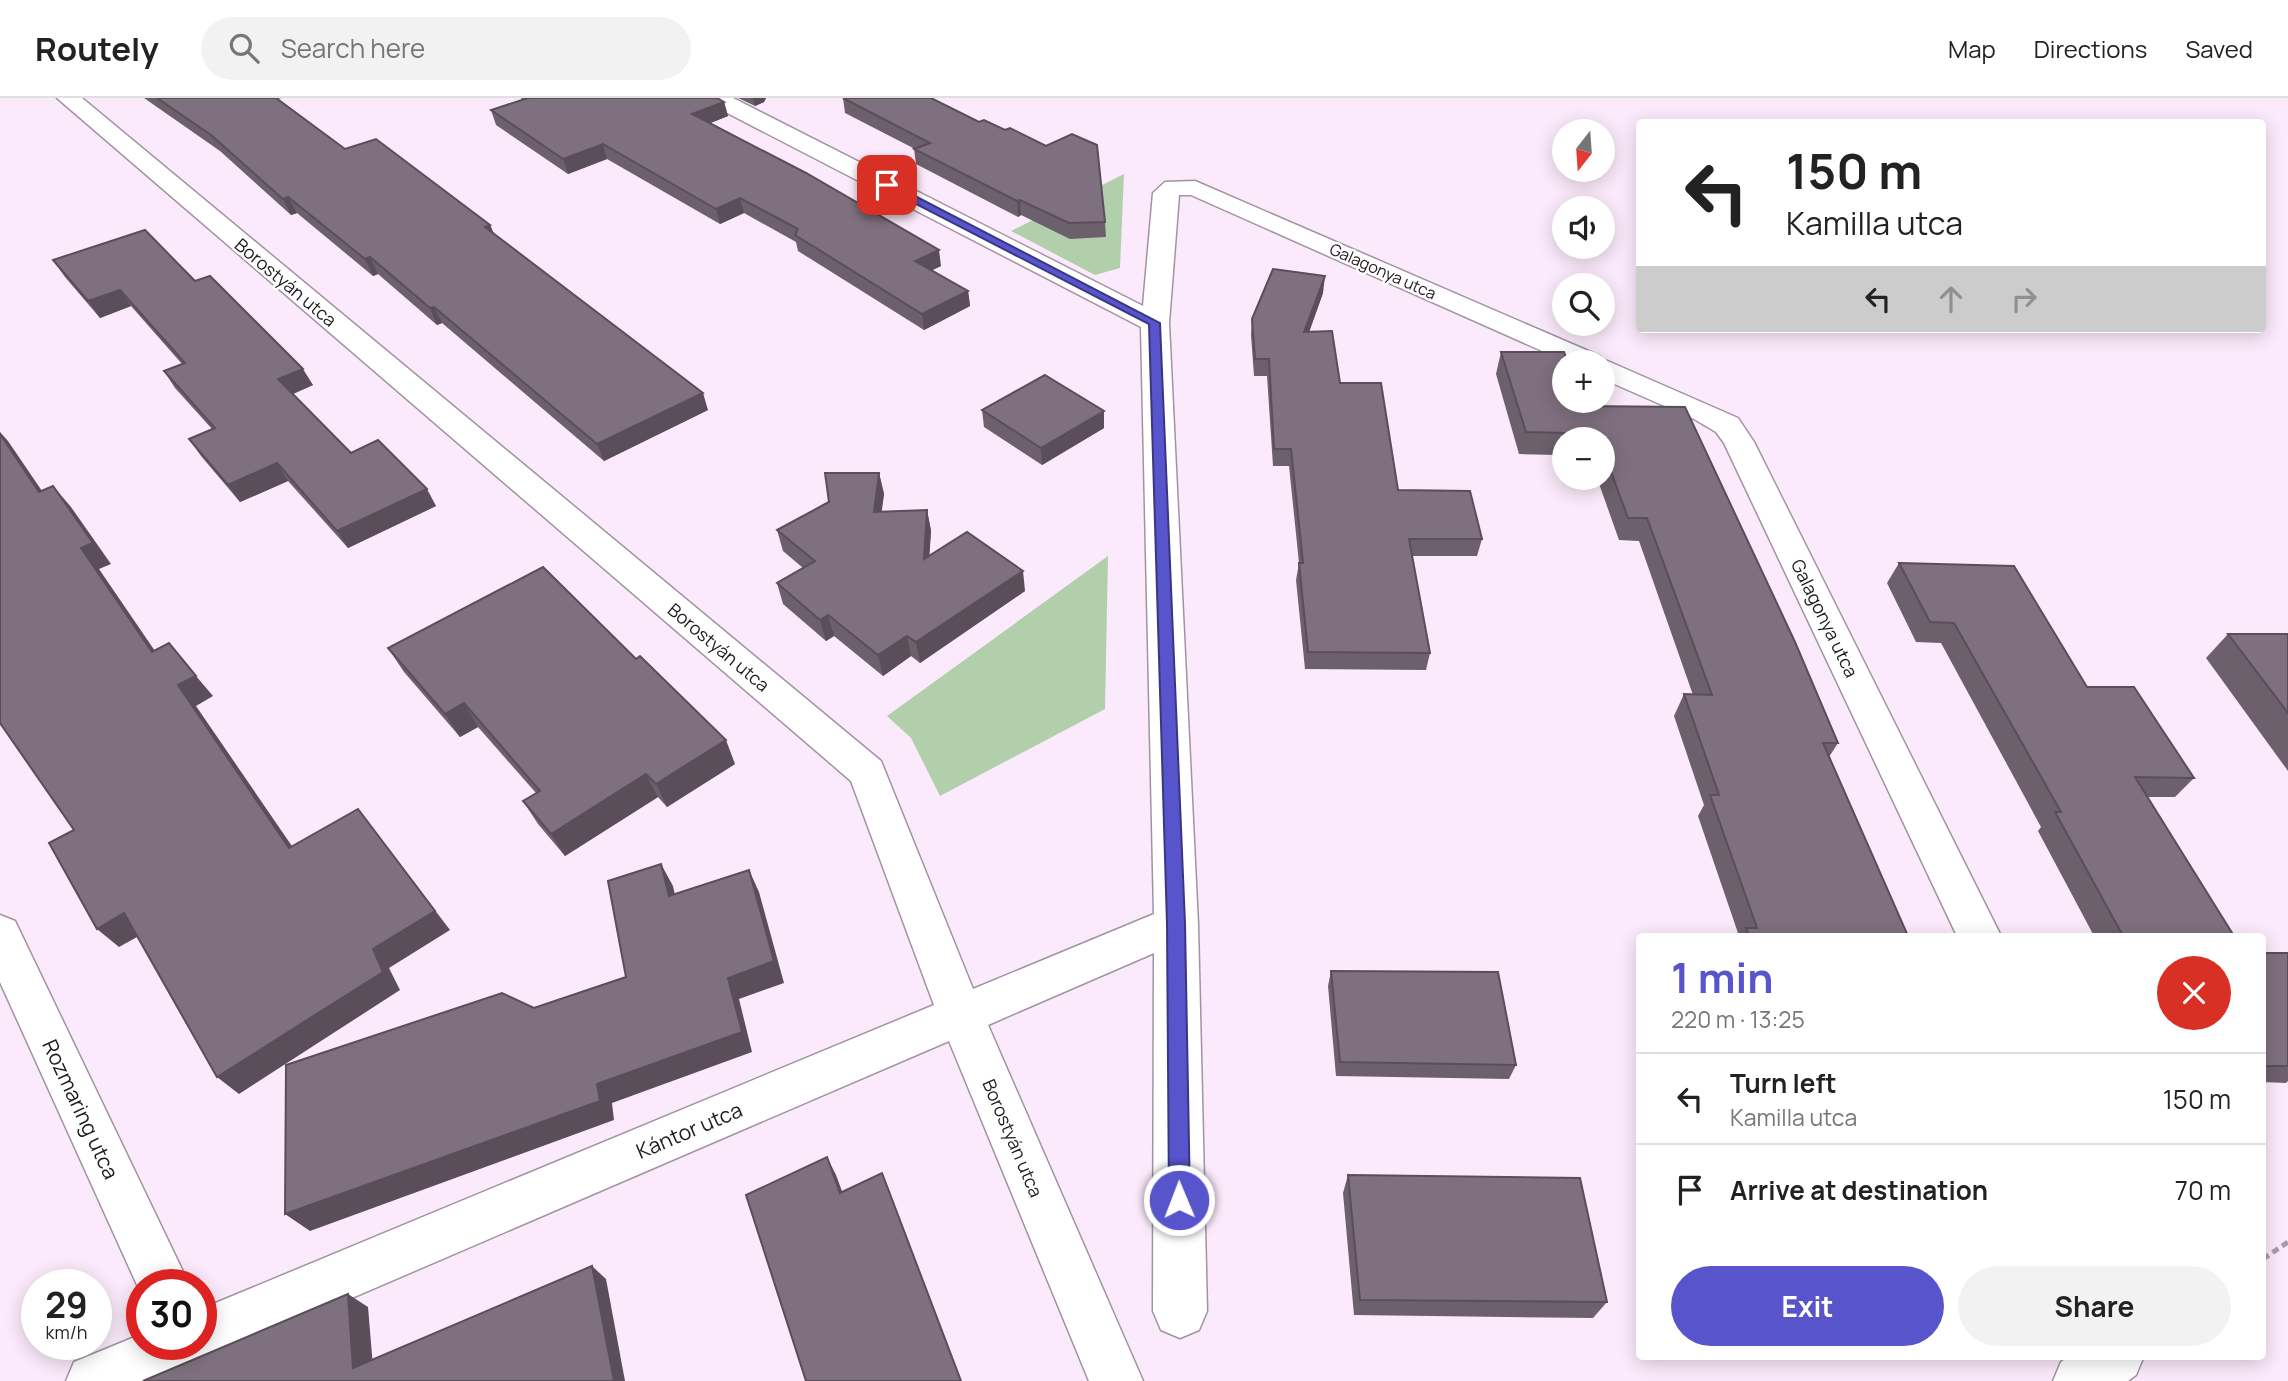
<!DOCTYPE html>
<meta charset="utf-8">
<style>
:root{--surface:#fff;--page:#f2f2f2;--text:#222;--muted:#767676;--line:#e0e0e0;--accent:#5854cb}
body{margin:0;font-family:Manrope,sans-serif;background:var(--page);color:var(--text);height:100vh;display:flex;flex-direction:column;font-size:26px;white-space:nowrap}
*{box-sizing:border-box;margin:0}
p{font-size:23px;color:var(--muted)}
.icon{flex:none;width:38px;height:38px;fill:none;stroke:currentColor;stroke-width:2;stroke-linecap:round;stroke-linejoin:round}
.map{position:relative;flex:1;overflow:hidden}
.side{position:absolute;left:1636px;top:835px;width:630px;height:427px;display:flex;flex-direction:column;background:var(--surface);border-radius:7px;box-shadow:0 4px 18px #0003}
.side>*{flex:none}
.top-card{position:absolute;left:1636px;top:21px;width:630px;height:214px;border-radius:7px;box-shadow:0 4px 18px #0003;background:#fff;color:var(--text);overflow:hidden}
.needle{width:46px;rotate:197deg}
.controls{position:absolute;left:1552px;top:21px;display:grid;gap:14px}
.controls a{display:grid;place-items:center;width:63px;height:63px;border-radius:50%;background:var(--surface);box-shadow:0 4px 18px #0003;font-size:35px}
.speed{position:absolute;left:21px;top:1171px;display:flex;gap:14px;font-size:35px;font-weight:700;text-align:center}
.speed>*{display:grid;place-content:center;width:91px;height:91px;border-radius:50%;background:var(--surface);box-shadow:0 4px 18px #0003;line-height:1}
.speed small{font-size:18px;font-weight:400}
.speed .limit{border:10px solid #d22;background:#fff;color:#111}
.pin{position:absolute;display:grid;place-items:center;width:60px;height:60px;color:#fff;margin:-30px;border-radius:14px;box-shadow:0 4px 10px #0006}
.me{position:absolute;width:77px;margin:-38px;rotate:359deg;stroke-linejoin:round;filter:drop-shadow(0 0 5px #0008)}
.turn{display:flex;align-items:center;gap:24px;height:147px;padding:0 35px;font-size:32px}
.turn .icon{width:91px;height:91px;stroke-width:2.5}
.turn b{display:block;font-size:49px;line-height:60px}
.lanes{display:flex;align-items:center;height:66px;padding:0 35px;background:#0003;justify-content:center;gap:35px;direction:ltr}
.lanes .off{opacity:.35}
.round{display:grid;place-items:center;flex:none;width:74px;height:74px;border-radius:37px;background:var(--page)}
.overview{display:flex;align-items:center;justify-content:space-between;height:119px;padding:0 35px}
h1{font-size:42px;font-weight:700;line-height:52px;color:var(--accent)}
.cta{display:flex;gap:14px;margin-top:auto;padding:14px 35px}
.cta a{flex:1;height:80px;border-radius:42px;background:var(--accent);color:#fff;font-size:28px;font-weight:700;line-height:80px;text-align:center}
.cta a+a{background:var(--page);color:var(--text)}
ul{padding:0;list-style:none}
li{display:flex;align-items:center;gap:21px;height:91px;padding:0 35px;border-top:2px solid var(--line)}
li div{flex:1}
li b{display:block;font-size:26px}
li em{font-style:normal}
header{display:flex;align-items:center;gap:42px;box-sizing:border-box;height:98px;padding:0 35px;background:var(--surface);border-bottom:2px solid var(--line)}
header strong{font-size:33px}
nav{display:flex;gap:38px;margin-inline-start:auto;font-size:24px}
.search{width:490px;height:63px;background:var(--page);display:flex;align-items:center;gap:18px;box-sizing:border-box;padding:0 24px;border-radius:38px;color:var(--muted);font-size:26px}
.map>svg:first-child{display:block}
.green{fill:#b2cfac}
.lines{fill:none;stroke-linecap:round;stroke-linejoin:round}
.minor-casing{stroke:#a293a2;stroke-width:3}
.path{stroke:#a89ca8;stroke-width:5;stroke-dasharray:7 4.5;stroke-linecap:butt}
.minor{fill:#fff;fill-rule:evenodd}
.wall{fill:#6d606d}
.shaded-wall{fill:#594e59}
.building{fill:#7f707f;stroke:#594e59;stroke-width:2}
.route{fill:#5854cb;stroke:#393784;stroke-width:2}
.labels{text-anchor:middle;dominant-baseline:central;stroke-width:5;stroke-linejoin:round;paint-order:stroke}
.far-street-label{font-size:16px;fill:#201a20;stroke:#fefefe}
.street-label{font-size:18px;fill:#201a20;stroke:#fefefe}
.near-street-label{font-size:21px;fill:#201a20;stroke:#fefefe}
</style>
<header>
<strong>Routely</strong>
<div class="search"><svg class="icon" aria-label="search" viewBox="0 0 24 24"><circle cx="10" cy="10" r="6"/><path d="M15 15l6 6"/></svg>Search here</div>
<nav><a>Map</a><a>Directions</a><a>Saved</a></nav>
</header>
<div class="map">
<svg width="2288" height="1283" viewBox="0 0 2288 1283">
<rect width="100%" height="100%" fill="#fbeafb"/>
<!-- green -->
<g class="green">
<polygon points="1124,76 1120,170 1095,177 1011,133"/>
<polygon points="1108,458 1105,611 940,698 911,640 887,618"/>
</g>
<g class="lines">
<!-- minor casing -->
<g class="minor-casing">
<g id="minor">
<polygon points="57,0 82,0 881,663 973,891 1154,816 1141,229 708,5 705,0 733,0 1143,208 1153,95 1165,84 1195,83 1600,258 1603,261 1738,320 1754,344 2001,838 1957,838 1724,345 1716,334 1694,321 1603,281 1603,264 1567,264 1191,97 1179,97 1169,225 1198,826 1207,1213 1199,1232 1180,1240 1161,1232 1153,1213 1154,855 988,927 1143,1283 1089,1283 949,943 159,1283 66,1283 74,1264 142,1236 142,1246 201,1246 201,1211 934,907 851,683"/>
<polygon points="0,817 15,823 189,1186 142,1186 142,1198 0,884"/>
<polygon points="2069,1258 2144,1258 2136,1277 2128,1283 2053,1283 2061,1264"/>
</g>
</g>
<!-- path -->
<polyline class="path" points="2263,1161 2288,1144"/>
<!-- minor -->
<use href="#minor" class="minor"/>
</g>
<!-- wall -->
<g class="wall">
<polygon points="144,0 282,0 278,1 345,51 490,127 494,136 708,312 604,363 442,225 437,227 378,176 373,178 297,115 291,117 220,53"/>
<polygon points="521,0 717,0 724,4 728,18 710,25 941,168 932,172 968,193 970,208 924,232 798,153 796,144 744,115 720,126 607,61 568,76 496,27 491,12 522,2"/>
<polygon points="738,0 766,0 764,4 755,8"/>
<polygon points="843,0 1105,124 1106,139 1070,141 1021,117 1018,119 916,66 914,51 915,51 845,15"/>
<polygon points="53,162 195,183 313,287 293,296 351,355 436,408 348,450 288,383 240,404 201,358 189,341 212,331 175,290 164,273 182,266 131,208 100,220 65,179"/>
<polygon points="1323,195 1309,234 1340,285 1398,392 1482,441 1477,458 1412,458 1430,555 1426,572 1305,571 1296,482 1299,465 1289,368 1273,368 1267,278 1254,278 1251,237 1252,221"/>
<polygon points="1501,254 1583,308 1838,645 1829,659 1908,838 1739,838 1698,718 1704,707 1674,618 1684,596 1693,597 1639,443 1619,442 1597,380 1603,380 1603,341 1564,341 1564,372 1562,372 1557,357 1519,356 1496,276"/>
<polygon points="982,312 1104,313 1104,330 1042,367 984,329"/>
<polygon points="879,375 884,396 881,414 927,412 931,433 929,458 1025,493 920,565 911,558 883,578 834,538 826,543 783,506 777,485 803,470 783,453 777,432"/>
<polygon points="1899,465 2087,589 2194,680 2175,699 2147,699 2234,838 2094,838 2038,733 2041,729 1941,545 1916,544 1887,485"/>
<polygon points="2228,536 2288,536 2288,673 2206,560"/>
<polygon points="388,550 735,666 667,709 658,699 565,758 538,726 523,703 536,695 478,629 460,639 404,574"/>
<polygon points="2263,855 2288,855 2288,983 2286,985 2263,984"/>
<polygon points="1331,873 1516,967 1509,981 1336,978 1328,888"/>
<polygon points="1348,1077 1607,1204 1593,1220 1354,1217 1343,1095"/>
</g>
<!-- shaded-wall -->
<g class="shaded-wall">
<polygon points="753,0 766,0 764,4 755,8"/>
<polygon points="724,4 728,18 696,31 692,16"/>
<polygon points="603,46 607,61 568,76 563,61"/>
<polygon points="288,99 297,115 291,117 283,101"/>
<polygon points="740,100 744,115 720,126 716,111"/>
<polygon points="1020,102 1021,117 1018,119 1017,103"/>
<polygon points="490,127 497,143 485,129"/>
<polygon points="939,152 941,168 918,179 915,163"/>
<polygon points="370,159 378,176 373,178 365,161"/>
<polygon points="1325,178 1323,195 1303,251 1304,234"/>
<polygon points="120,192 131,208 100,220 88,203"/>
<polygon points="968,193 970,208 924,232 922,216"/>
<polygon points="434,209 442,225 437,227 430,210"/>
<polygon points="303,271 313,287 288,298 278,281"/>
<polygon points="703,295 708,312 604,363 597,346"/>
<polygon points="1104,313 1104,330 1042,367 1041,350"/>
<polygon points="0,334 8,343 57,415 39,394 0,336"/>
<polygon points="277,365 288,383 240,404 228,387"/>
<polygon points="879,375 884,396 879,435 874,414"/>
<polygon points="53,388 71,409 111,466 99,471 170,575 152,554 81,450"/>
<polygon points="427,391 436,408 348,450 337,433"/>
<polygon points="927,412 931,433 928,482 924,461"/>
<polygon points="1023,473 1025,493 920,565 916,544"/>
<polygon points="828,517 834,538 826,543 820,522"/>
<polygon points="907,538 911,558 883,578 878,557"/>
<polygon points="196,578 213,598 196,608 307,770 289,750 178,587"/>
<polygon points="464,605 478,629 460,639 445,616"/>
<polygon points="726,642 735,666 667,709 656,686"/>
<polygon points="646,676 658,699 565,758 551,736"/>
<polygon points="358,711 450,832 389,870 400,892 239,996 217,979 373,851"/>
<polygon points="661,766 673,788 680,820 669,798"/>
<polygon points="749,772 759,794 784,885 739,901 752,954 612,1005 614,1022 310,1133 285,1116 597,986 728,880"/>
<polygon points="124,815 146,834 119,849 97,831"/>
<polygon points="827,1059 836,1077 849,1112 840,1095"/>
<polygon points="592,1168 606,1181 625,1283 614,1283"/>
<polygon points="348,1196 368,1209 374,1281 353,1270"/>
</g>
<!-- building -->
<g class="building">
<polygon points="157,0 276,0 345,51 376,41 490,127 485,129 703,295 597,346 434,209 430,210 370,159 365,161 288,99 283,101 211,37"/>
<polygon points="528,0 717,0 724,4 692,16 806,75 939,152 915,163 968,193 922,216 795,137 798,131 740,100 716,111 603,46 563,61 491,12"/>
<polygon points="843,0 931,0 979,24 984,22 1005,32 1010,30 1046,48 1072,36 1097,47 1105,124 1069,125 1020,102 1017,103 914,51 930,45"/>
<polygon points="145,132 195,183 210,178 303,271 278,281 351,355 378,342 427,391 337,433 277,365 228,387 189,341 215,330 164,273 185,265 120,192 88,203 53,162"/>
<polygon points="1273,171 1325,178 1304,234 1332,233 1340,285 1381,285 1398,392 1470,393 1482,441 1409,441 1430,555 1308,554 1299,465 1303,465 1291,351 1274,351 1269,261 1255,261 1252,221"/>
<polygon points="1501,254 1564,254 1568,264 1564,264 1564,303 1581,303 1583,308 1685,309 1795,544 1838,645 1823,645 1908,838 1749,838 1746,830 1757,830 1710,697 1719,697 1684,596 1712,597 1647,420 1628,420 1603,352 1603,341 1566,341 1564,335 1526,334"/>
<polygon points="1045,277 1104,313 1041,350 982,312"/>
<polygon points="0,336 39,394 53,388 93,445 81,450 152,554 169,545 196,578 178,587 289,750 358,711 435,813 373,851 383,874 217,979 124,815 97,831 49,745 74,732 0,625"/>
<polygon points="825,375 879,375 874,414 927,412 924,461 967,434 1023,473 916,544 907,538 878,557 828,517 820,522 777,485 815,463 777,432 829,404"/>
<polygon points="1899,465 2014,468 2087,589 2134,589 2194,680 2135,679 2234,838 2123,838 2055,714 2061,714 1954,525 1930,524"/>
<polygon points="543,469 636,561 640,558 726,642 656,686 646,676 551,736 523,703 540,693 464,605 445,616 388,550"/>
<polygon points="2228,536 2288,536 2288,615"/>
<polygon points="661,766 669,798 749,772 774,863 728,880 742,934 597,986 600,1003 285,1116 286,967 502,895 534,910 626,879 608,783"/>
<rect x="2263" y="855" width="25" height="113"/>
<polygon points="1331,873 1498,874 1516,967 1340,964"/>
<polygon points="827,1059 840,1095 882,1075 961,1283 806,1283 746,1097"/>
<polygon points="1348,1077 1580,1080 1607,1204 1360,1202"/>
<polygon points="592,1168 614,1283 143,1283 348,1196 353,1270"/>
</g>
<!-- route -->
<polygon class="route" points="883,85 890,85 1160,225 1185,826 1190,1102 1186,1110 1179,1113 1172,1110 1169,1102 1167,826 1149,226 883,89"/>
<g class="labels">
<!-- far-street labels -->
<g class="far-street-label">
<text transform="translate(1383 173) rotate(24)">Galagonya utca</text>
</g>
<!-- street labels -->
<g class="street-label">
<text transform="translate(286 184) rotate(40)">Borostyán utca</text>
<text transform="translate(1825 520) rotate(64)">Galagonya utca</text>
<text transform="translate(719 549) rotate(40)">Borostyán utca</text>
<text transform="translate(1013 1040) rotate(67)">Borostyán utca</text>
</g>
<!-- near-street labels -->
<g class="near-street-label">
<text transform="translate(81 1011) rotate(65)">Rozmaring utca</text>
<text transform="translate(689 1032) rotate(-23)">Kántor utca</text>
</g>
</g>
</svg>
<div class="controls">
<a><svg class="needle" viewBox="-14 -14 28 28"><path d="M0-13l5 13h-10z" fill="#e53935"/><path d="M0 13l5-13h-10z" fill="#767676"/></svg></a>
<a><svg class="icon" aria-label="sound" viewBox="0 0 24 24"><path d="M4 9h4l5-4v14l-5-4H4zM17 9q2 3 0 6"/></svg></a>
<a><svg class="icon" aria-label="search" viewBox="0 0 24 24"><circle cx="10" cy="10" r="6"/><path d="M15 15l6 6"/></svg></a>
<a>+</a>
<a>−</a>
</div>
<div class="speed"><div>29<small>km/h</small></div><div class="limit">30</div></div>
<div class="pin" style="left:887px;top:87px;background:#d93025"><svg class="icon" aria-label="arrive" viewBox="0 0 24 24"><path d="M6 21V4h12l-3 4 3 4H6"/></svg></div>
<svg class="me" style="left:1179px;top:1102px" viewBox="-20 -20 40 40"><circle r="17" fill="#5854cb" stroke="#fff" stroke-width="3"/><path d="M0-11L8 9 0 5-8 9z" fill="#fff"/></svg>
<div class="top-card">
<div class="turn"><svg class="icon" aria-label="left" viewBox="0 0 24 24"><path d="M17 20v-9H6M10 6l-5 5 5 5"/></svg><div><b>150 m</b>Kamilla utca</div></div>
<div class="lanes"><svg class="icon" aria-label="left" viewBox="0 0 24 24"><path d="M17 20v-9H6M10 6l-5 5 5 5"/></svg><svg class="icon off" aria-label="ahead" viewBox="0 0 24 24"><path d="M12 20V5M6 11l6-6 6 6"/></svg><svg class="icon off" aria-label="right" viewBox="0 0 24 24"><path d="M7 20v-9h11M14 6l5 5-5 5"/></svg></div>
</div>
<section class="side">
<div class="overview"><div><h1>1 min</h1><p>220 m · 13:25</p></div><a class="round" style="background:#d93025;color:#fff"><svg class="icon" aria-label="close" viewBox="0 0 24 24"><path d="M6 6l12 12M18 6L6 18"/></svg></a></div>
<ul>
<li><svg class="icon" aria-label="left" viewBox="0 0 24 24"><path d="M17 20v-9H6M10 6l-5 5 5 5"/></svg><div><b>Turn left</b><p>Kamilla utca</p></div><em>150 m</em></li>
<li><svg class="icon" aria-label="arrive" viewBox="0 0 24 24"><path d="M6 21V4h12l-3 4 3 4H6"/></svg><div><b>Arrive at destination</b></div><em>70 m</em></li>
</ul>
<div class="cta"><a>Exit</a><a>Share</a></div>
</section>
</div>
